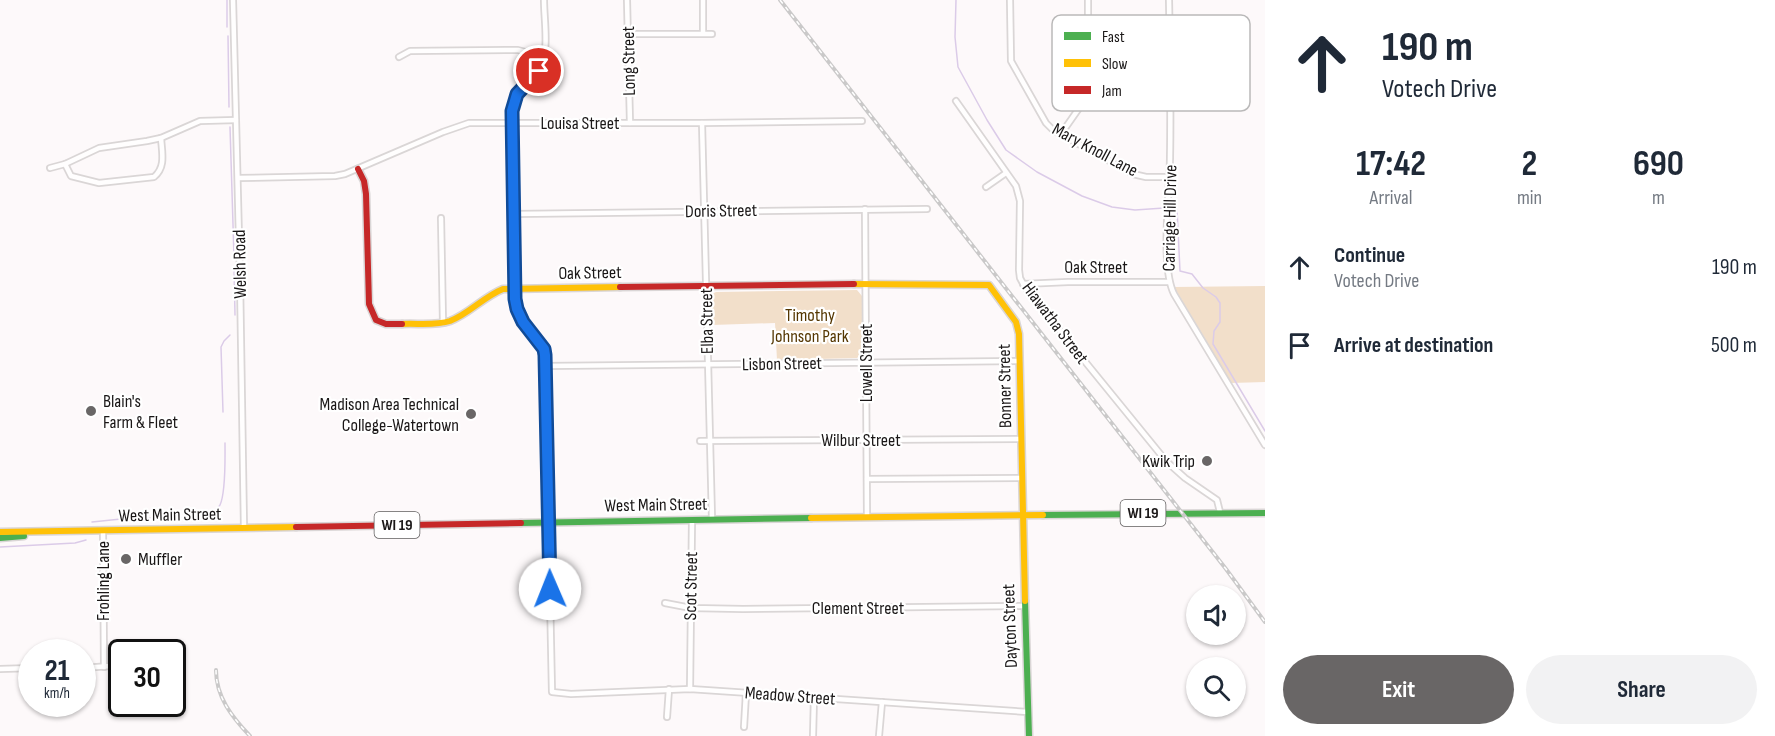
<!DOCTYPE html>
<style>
:root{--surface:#fff;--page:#f2f2f3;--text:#1f2937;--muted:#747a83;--accent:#696666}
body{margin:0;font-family:"Sofia Sans Condensed",sans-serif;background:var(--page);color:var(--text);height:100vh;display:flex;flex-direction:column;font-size:22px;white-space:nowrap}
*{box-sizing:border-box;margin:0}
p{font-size:20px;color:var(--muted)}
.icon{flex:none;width:33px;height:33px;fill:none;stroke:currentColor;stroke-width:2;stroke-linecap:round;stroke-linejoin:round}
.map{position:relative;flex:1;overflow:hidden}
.drawer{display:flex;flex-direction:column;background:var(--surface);width:510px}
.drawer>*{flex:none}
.top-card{background:#fff;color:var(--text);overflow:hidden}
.fabs{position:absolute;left:1186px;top:585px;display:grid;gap:12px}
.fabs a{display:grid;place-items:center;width:60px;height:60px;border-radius:50%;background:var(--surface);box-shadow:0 2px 4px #0004;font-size:30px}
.speed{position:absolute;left:18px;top:639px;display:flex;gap:12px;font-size:30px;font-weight:700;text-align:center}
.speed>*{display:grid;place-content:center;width:78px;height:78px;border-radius:50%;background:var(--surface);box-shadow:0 2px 4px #0004;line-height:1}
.speed small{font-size:15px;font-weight:400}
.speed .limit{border:3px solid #111;border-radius:9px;background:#fff;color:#111}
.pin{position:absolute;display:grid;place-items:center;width:51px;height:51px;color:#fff;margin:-26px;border:3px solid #fff;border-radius:50%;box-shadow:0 2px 6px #0007}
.me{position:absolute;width:66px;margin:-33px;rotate:359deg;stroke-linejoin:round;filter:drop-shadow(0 0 4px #0008)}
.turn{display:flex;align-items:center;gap:21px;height:126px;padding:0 18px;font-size:27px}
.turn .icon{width:78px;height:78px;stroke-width:2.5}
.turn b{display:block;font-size:42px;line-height:51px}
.eta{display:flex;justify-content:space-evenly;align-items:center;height:102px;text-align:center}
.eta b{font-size:36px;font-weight:700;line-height:42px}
.primary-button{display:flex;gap:12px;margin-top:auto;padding:12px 18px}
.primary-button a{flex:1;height:69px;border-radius:36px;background:var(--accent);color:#fff;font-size:24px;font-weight:700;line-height:69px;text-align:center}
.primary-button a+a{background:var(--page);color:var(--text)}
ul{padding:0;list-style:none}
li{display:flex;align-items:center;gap:18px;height:78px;padding:0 18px}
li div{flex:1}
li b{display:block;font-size:22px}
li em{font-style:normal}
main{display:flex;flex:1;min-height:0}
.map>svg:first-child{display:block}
.green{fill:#f2dfca}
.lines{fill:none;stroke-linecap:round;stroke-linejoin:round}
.stream{stroke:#dbcbe8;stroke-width:1.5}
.street-casing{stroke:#dad6d6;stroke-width:8}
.fast-casing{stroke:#dad6d6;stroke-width:9}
.slow-casing{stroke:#dad6d6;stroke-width:9}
.jam-casing{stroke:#dad6d6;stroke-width:9}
.street{stroke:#fffefe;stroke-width:4.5}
.fast{stroke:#4caf50;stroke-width:6}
.slow{stroke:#ffc107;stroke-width:6}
.jam{stroke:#c62828;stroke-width:6}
.rail-casing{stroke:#cac9c9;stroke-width:4}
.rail{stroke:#fff;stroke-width:1.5;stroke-dasharray:4.5;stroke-linecap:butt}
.route-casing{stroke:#114b97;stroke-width:15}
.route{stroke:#1a73e8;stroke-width:10}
.poi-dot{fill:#696666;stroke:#fff;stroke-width:2}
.labels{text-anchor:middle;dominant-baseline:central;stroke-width:4.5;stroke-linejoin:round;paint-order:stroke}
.shield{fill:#fff;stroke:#5f5d5d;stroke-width:1.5}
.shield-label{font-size:16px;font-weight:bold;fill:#1a1717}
.street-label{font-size:18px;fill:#1a1717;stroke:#fff}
.park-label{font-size:18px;fill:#543601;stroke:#fff}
.poi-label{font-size:18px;fill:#1a1717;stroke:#fff;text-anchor:start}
.key{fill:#fff;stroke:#bab9b9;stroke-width:1.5}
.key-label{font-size:16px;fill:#1a1717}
</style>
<main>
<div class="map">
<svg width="1265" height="736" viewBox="0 0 1265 736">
<rect width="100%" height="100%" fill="#fdf9fa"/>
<!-- green -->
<g class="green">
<polygon points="1265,286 1265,382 1231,383 1174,287"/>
<polygon points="857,290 862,296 862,353 861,356 857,358 777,360 775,323 712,325 711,297 712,294 716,292"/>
</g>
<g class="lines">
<!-- stream -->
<g class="stream">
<polyline points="227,0 227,27"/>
<polyline points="956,0 955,37 958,67 987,120 1006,150 1037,172 1082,196 1112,207 1135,210 1164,208"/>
<polyline points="228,36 229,107"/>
<polyline points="230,127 234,257"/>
<polyline points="1172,209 1177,209 1180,271 1192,274 1203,288 1216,297 1220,303 1220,322 1214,331 1213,344 1265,431"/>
<polyline points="234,267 235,315"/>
<polyline points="223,412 221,347 224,341 230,335"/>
<path d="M142 518C157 518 213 520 220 505 226 492 225 458 225 443"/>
<polyline points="92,522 121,519"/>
<polyline points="0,547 75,543 86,540"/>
</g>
<!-- street casing -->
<g class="street-casing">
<g id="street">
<polyline points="233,0 240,279 244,528"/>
<path d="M544 0C544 22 550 51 539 70 535 78 528 82 523 87 513 97 512 110 512 123L515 299 519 315 523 322 544 349 545 355 552 692 571 694 690 689 1028 712"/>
<polyline points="627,0 630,123"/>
<polyline points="703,0 703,33"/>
<polyline points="1010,0 1011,61 1046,123 1053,130 1133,174 1146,177 1170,177"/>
<path d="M1169 0C1170 52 1171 104 1170 157 1170 190 1160 266 1174 294L1265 445"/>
<polyline points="628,34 712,34"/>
<polyline points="399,57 410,51 506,50 518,50 544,57"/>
<polyline points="956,101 1016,186 1020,201 1019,270 1020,278 1026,289 1166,461 1185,478 1217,500 1220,512"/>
<polyline points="702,123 712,519"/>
<polyline points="1061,134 1082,104 1088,90 1088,0"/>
<path d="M65 164 71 176 99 183 154 177C166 167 162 153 161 138"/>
<polyline points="50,168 65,164 99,148 147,141 161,138 200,121 236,120"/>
<polyline points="238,178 335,176 345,174 443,132 469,123 702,123 862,121"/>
<polyline points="986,187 1006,173"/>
<polyline points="865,209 867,517"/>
<polyline points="514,214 927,209"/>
<polyline points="441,218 443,323"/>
<polyline points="1023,284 1068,282 1169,282"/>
<polyline points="545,366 1020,361"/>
<polyline points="700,441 1021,439"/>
<polyline points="867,479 1022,478"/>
<polyline points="103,531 104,667"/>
<polyline points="665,603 691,608 743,609 1024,606"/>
<polyline points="82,668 111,666"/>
<polyline points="0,669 32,668"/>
<polyline points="690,689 692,520"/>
<polyline points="667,717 669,689"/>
<polyline points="744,727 746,693"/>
<polyline points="813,736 814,697"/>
<polyline points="879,736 882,702"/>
</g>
</g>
<!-- fast casing -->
<g class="fast-casing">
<g id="fast">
<polyline points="1043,515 1265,513"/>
<polyline points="521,523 811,518"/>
<polyline points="0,538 24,536"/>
<polyline points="1025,601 1029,736"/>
</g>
</g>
<!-- slow casing -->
<g class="slow-casing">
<g id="slow">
<polyline points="854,284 989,285 1016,322 1019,334 1025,601"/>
<path d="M402 324C417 323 435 326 450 321 469 314 483 297 503 289L620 287"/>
<polyline points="811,518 1043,515"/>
<polyline points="0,532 296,527"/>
</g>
</g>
<!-- jam casing -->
<g class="jam-casing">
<g id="jam">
<polyline points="358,169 364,181 366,194 369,304 376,320 386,324 402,324"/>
<polyline points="620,287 854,284"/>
<polyline points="296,527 521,523"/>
</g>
</g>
<!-- street -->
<use href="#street" class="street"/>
<!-- fast -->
<use href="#fast" class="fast"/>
<!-- slow -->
<use href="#slow" class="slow"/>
<!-- jam -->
<use href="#jam" class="jam"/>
<!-- rail casing -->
<g class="rail-casing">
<g id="rail">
<polyline points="780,0 1226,569 1265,622"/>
<path d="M216 670C216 697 232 717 250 736"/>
</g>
</g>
<!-- rail -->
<use href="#rail" class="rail"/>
</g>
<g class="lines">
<!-- route casing -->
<g class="route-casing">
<polyline id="route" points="539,71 517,94 512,111 515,299 517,309 523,322 544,349 545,355 550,589"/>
</g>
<!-- route -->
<use href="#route" class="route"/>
</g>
<!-- markers -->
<g class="poi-dot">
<circle cx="91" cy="411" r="6"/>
<circle cx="471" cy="414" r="6"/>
<circle cx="1207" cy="461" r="6"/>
<circle cx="126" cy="559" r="6"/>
</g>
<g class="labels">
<!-- shield labels -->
<g class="shield">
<rect x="1120.5" y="500" width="45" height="26" rx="4.5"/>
<rect x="374.5" y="512" width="45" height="26" rx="4.5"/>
</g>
<g class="shield-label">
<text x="1143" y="513">WI 19</text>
<text x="397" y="525">WI 19</text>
</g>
<!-- street labels -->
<g class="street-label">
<text transform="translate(629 61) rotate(-91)">Long Street</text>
<text x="580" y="123">Louisa Street</text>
<text transform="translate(1095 150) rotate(28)">Mary Knoll Lane</text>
<text transform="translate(721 211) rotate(-1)">Doris Street</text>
<text transform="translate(1170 218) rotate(-89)">Carriage Hill Drive</text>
<text transform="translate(240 264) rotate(-91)">Welsh Road</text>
<text x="1096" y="267">Oak Street</text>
<text transform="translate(590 273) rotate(-1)">Oak Street</text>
<text transform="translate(707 321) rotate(-91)">Elba Street</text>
<text transform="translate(1055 323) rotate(53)">Hiawatha Street</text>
<text transform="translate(866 363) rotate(-90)">Lowell Street</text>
<text transform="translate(782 364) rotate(-1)">Lisbon Street</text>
<text transform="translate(1005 386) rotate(-91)">Bonner Street</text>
<text x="861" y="440">Wilbur Street</text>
<text transform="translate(656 505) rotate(-1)">West Main Street</text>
<text transform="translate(170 515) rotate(-1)">West Main Street</text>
<text transform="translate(103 581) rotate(-90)">Frohling Lane</text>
<text transform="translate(691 586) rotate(-89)">Scot Street</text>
<text x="858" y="608">Clement Street</text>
<text transform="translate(1010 626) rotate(-92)">Dayton Street</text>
<text transform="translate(790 696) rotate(4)">Meadow Street</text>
</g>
<!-- park labels -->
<g class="park-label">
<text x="810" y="315">Timothy<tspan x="810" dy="21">Johnson Park</tspan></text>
</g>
<!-- poi labels -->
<g class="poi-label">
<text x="103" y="401">Blain's<tspan x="103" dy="21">Farm &amp; Fleet</tspan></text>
<text x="459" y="404" text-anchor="end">Madison Area Technical<tspan x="459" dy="21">College-Watertown</tspan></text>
<text x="1195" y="461" text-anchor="end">Kwik Trip</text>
<text x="138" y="559">Muffler</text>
</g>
</g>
<!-- legend -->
<rect x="1052" y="15" width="198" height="96" rx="9" class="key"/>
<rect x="1064" y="32" width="27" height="8" fill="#4caf50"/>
<rect x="1064" y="59" width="27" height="8" fill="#ffc107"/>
<rect x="1064" y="86" width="27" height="8" fill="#c62828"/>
<g class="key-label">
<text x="1102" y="42">Fast</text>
<text x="1102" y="69">Slow</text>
<text x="1102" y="96">Jam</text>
</g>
</svg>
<div class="fabs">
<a><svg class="icon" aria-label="sound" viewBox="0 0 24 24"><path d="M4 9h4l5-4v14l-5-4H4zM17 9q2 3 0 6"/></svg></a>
<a><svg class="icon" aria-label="search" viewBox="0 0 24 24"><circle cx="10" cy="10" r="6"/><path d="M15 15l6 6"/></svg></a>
</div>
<div class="speed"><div>21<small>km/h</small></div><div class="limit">30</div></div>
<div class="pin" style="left:539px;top:71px;background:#d93025"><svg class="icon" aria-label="arrive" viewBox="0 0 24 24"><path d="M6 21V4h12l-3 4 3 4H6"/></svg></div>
<svg class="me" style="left:550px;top:589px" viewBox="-20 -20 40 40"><circle r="19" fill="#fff"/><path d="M0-13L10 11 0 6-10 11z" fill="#1a73e8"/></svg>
</div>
<section class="drawer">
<div class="top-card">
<div class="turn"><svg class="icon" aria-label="ahead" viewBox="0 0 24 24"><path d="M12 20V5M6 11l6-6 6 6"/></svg><div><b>190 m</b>Votech Drive</div></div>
</div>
<div class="eta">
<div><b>17:42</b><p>Arrival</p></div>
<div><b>2</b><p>min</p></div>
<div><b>690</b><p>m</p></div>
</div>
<ul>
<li><svg class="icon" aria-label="ahead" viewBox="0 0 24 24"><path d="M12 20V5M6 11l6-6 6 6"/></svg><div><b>Continue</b><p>Votech Drive</p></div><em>190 m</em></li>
<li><svg class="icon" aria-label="arrive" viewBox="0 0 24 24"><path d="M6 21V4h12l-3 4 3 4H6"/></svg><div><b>Arrive at destination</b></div><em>500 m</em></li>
</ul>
<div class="primary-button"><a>Exit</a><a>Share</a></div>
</section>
</main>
